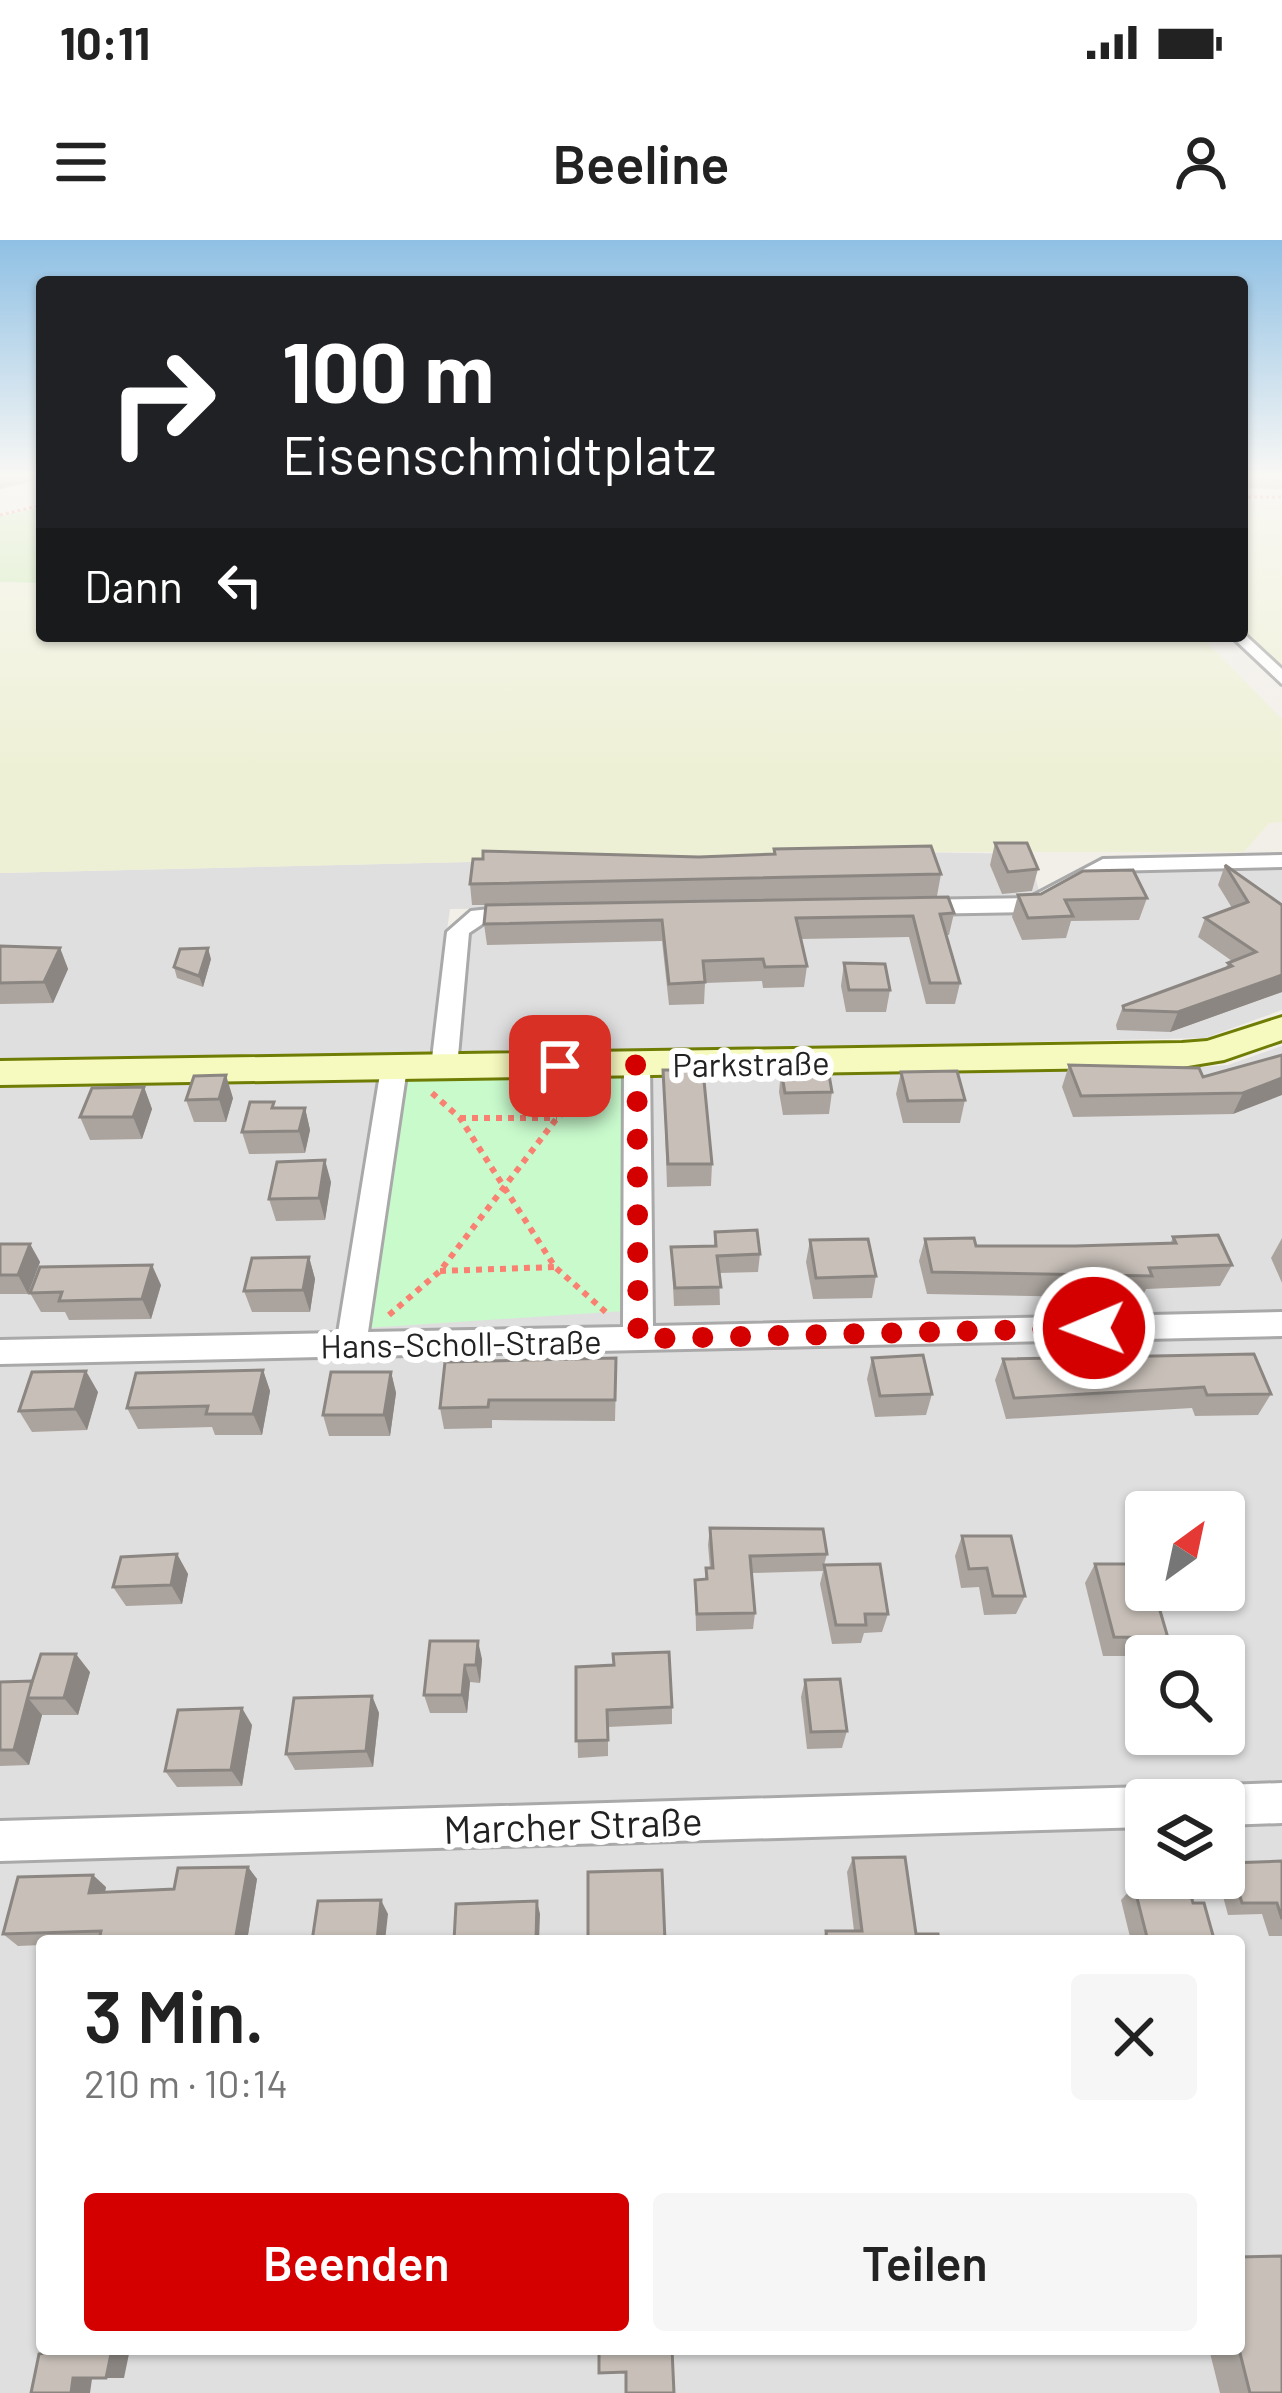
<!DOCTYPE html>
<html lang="de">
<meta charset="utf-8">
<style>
:root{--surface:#fff;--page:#f6f6f6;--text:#222;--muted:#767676;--accent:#d40000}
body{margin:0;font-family:Barlow,sans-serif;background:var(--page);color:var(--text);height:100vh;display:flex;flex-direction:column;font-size:45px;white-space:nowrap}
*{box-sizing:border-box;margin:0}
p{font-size:39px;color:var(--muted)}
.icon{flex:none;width:66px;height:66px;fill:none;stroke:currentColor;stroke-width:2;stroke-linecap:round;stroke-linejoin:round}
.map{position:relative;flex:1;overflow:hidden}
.details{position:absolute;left:36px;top:1695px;width:1209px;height:420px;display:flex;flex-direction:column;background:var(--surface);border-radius:12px;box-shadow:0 3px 9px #0004}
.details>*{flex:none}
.top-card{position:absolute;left:36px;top:36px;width:1212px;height:366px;border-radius:12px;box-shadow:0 3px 9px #0004;background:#202124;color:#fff;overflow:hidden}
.needle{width:78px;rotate:33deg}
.tools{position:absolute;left:1125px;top:1251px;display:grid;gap:24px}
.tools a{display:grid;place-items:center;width:120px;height:120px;border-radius:12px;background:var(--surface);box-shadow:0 3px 9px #0004;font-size:60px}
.pin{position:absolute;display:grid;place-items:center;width:102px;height:102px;color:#fff;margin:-51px;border-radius:24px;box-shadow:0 6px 18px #0006}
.me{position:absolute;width:132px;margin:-66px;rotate:269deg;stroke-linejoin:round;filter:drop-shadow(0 0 9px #0008)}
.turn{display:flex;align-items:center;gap:42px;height:252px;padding:0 48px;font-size:54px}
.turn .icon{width:156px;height:156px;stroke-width:2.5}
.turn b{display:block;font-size:84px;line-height:102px}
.then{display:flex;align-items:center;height:114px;padding:0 48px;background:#0003;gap:24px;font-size:45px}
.round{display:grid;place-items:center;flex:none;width:126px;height:126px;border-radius:12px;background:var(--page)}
.headline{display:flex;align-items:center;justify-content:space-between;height:204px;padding:0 48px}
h1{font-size:72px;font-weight:600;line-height:90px}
.primary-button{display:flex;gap:24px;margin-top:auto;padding:24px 48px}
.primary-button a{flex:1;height:138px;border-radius:12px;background:var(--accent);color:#fff;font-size:48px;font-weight:600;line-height:138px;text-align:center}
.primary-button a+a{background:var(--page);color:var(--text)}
.status{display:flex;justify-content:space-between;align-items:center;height:84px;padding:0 60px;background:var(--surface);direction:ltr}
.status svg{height:33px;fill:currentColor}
header{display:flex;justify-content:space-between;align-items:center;height:156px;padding:0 48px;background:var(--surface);font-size:54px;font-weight:600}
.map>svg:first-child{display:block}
.residential{fill:#e0dfdf;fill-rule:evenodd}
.farmland{fill:#eef0d5}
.grass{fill:#cdebb0}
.park{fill:#c8facc}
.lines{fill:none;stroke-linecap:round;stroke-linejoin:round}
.street-casing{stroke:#a9a9a9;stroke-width:6}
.secondary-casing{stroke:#707d05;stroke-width:6}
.path-far1{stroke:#fa8072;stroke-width:3;stroke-dasharray:3 3;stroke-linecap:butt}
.path{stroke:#fa8072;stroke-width:6;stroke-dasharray:6 6;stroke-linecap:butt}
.street{fill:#fff;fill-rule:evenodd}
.secondary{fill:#f7fabf;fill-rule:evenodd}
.wall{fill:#aba49e}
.shaded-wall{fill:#8b8681}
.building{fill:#c7bfb8;stroke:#8b8681;stroke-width:3}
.route{stroke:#d40000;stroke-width:21;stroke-dasharray:0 37.8}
.labels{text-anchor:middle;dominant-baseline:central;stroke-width:12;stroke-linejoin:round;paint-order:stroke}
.street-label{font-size:33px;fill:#222;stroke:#fff}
.near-street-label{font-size:39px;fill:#222;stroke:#fff}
</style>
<div class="status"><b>10:11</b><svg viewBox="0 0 49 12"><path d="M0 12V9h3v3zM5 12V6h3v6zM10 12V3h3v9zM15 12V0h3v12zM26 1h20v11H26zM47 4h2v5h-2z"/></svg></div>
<header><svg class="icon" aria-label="menu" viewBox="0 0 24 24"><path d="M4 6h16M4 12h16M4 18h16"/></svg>Beeline<svg class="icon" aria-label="person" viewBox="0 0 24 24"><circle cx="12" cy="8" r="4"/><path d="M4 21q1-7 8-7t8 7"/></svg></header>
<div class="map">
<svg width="1282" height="2153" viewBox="0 0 1282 2153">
<rect width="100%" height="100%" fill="#f2efe9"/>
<!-- residential -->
<g class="residential">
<polygon points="901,612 1029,614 1040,654 1030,661 450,669 429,815 0,822 0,633"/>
<polygon points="1282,626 1282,770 1205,798 454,815 465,694 472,680 1035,669 1105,629"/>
<path d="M1282 806V2153H0V833L1162 830 1228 825ZM1146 1272H1224V1350H1146ZM1146 1416H1224V1494H1146ZM1146 1560H1224V1638H1146ZM42 1701H1239V2109H42Z"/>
</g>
<!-- farmland -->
<g class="farmland">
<polygon points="1242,264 1282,265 1282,428 1242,388"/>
<polygon points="0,342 42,343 42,396 1201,396 1282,479 1282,582 1269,583 1244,612 901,612 0,633"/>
</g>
<!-- grass -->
<polygon class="grass" points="42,267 42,343 0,342 0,276"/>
<!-- park -->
<polygon class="park" points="629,835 624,1071 366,1088 407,839"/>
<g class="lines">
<!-- street casing -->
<g class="street-casing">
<g id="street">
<polygon points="1242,392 1282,429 1282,444 1231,396 1242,396"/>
<polygon points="1282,615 1282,627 1107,631 1033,672 915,674 904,667 915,660 1029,658 1103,619"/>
<polygon points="525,665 536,672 533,677 487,681 469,693 457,827 453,833 435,833 431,827 447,692 471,671"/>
<polygon points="637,817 650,825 653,1086 1282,1072 1282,1096 0,1124 0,1100 338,1093 381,828 394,820 407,828 368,1092 623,1087 624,825"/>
<polygon points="1282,1543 1282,1583 1224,1585 1224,1560 1206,1560 1210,1551 1224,1545"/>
<polygon points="1146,1547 1160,1553 1163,1560 1146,1560 1146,1587 0,1621 0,1581"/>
</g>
</g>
<!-- secondary casing -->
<g class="secondary-casing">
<polygon id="secondary" points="1282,777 1282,800 1224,820 1182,827 0,845 0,821 1182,803 1207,801"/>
</g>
<!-- path-far1 -->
<g class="path-far1">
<polyline points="1242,257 1282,257"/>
<polyline points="0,275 42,265"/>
</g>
<!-- path -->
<g class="path">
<polyline points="432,853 460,878 555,1027 609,1075"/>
<polyline points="460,878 557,878"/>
<polyline points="440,1031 555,1027"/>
<polyline points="389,1075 440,1031 557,878 592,850"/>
</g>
<!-- street -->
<use href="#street" class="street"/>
<!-- secondary -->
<use href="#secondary" class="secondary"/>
</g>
<!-- wall -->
<g class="wall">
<polygon points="1242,235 1282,235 1282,249 1242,248"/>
<polygon points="995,603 1038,629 1032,651 1002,654 990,625"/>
<polygon points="774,609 941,634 937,656 517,664 954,673 949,695 946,695 960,743 955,764 926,764 909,697 801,699 807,726 804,747 763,748 762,741 705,743 704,764 669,765 662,701 487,705 484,684 486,665 472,665 470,644 699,617 774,614"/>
<polygon points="1225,625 1282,665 1282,752 1170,792 1117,790 1116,785 1123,766 1225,729 1228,723 1232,721 1198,697 1205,678 1232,668 1218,645"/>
<polygon points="1018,655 1147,658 1139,680 1071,681 1066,698 1022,700 1012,677"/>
<polygon points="0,706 60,708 68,729 53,763 0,764"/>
<polygon points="211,719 203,747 177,738 174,727"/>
<polygon points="844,723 890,750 886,772 846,772 841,746"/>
<polygon points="1282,815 1233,874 1073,877 1062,847 1069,825 1203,837"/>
<polygon points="663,830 712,924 711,946 667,947"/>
<polygon points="781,830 832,852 829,874 783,875 779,852"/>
<polygon points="901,832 965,860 960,883 903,883 896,854"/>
<polygon points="144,847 152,869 142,899 90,900 80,877"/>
<polygon points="233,858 226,882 194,882 186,860"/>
<polygon points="276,868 305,868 310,890 305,913 249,914 242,892"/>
<polygon points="331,942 325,980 276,981 269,959"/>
<polygon points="715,992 760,1014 758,1032 719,1033 720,1065 674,1066 671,1007 714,1006"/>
<polygon points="1173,997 1232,1025 1220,1046 1146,1049 1142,1058 927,1054 919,1021 925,999 976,1006 1075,1006 1170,1004"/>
<polygon points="1282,998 1282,1043 1271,1018"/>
<polygon points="810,1000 876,1036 872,1058 813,1059 806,1022"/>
<polygon points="0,1004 30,1004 40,1022 28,1054 0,1054"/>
<polygon points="309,1017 315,1039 310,1072 252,1072 244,1051"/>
<polygon points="161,1045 151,1079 69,1080 65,1072 41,1072 30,1053"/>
<polygon points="872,1118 932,1154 926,1175 875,1177 867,1139"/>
<polygon points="1003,1119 1271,1154 1258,1175 1195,1176 1192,1168 1006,1179 995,1140"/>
<polygon points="263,1130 270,1151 262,1195 215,1195 212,1187 138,1189 127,1168"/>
<polygon points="391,1132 396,1153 390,1196 329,1196 323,1175"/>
<polygon points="616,1139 615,1181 492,1180 492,1188 444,1189 440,1168"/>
<polygon points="98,1152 87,1190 32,1192 19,1171"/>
<polygon points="710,1288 827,1314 824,1325 888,1374 882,1392 864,1393 861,1403 832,1404 820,1344 823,1331 752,1333 755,1373 753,1389 696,1391 695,1340 705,1339 706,1328 710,1328 708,1305"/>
<polygon points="962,1296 1025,1356 1016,1374 984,1375 979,1347 961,1348 955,1316"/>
<polygon points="177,1314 188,1334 182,1364 126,1366 113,1347"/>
<polygon points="1095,1324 1168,1398 1155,1416 1103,1416 1085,1343"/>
<polygon points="430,1401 482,1419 480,1443 470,1442 467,1473 430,1473 424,1455"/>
<polygon points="576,1427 672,1467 672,1484 608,1487 608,1516 578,1518"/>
<polygon points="90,1432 78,1475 42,1475 29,1525 0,1526 0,1442 32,1441"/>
<polygon points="805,1440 847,1491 842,1508 807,1509 801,1457"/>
<polygon points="372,1456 379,1473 373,1527 295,1530 286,1514"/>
<polygon points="252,1485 242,1546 177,1547 165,1531"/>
<polygon points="853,1618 916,1694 939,1701 822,1701 826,1691 854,1691 847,1632"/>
<polygon points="1282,1621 1282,1696 1269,1696 1262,1674 1228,1675 1218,1638 1224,1638 1224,1629 1230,1623"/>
<polygon points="248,1627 257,1639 247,1701 42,1701 42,1705 18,1706 3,1694 106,1647 105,1652 174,1649"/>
<polygon points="1134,1646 1193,1663 1214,1699 1212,1701 1131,1701 1121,1660"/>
<polygon points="1209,2109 1239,2109 1282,2153 1220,2153"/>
</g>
<!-- shaded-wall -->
<g class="shaded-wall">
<polygon points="0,235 42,235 42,239 0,249"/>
<polygon points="60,708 68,729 53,763 44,742"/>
<polygon points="208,708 211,719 203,747 199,736"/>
<polygon points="1282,735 1282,752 1170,792 1178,772"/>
<polygon points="226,835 233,858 226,882 219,859"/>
<polygon points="1282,838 1282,855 1233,874 1243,853"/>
<polygon points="144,847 152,869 142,899 133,877"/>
<polygon points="305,868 310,890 305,913 299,891"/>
<polygon points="325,920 331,942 325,980 319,958"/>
<polygon points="30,1004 40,1022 28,1054 18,1035"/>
<polygon points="309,1017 315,1039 310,1072 303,1050"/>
<polygon points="152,1025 161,1045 151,1079 142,1059"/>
<polygon points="263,1130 270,1151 262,1195 253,1174"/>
<polygon points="86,1131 98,1152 87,1190 75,1169"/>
<polygon points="391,1132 396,1153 390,1196 384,1175"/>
<polygon points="177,1314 188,1334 182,1364 171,1345"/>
<polygon points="478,1401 482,1419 480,1443 476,1425"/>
<polygon points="76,1414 90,1432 78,1475 64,1458"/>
<polygon points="465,1425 470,1442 467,1473 462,1455"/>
<polygon points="372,1456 379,1473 373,1527 366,1511"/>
<polygon points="28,1458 42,1475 29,1525 14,1510"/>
<polygon points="242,1468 252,1485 242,1546 231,1530"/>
<polygon points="248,1627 257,1639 247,1701 235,1701"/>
<polygon points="93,1635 106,1647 102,1665 89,1653"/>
<polygon points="381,1660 388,1674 385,1701 377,1701"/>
<polygon points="537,1661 540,1674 539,1701 536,1701"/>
<polygon points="112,2109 130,2109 124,2138 106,2138"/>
<polygon points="73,2138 92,2139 90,2153 71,2153"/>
</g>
<!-- building -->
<g class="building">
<polygon points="995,603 1027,603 1038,629 1008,632"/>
<polygon points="931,606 941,634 470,644 473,619 483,619 483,611 699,617 775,614 774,609"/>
<polygon points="1225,625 1282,665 1282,735 1178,772 1124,770 1123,766 1232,726 1228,723 1256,712 1205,678 1248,662"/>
<polygon points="1133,630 1147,658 1065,660 1073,676 1028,678 1018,655 1041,654 1083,631"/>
<polygon points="948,657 954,673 940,674 960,743 930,743 913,676 796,678 807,726 765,727 763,719 703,721 705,742 669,744 662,680 484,684 486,665"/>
<polygon points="0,706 60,708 44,742 0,743"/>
<polygon points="208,708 199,736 174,727 180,709"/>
<polygon points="844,723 885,724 890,750 849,750"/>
<polygon points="1282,815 1282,838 1243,853 1081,856 1069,825 1199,828 1203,837"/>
<polygon points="828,829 832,852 785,853 781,830"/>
<polygon points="663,830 703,830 712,924 668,924"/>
<polygon points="957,831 965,860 908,861 901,832"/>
<polygon points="226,835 219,859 186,860 194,836"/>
<polygon points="144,847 133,877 80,877 92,848"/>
<polygon points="250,862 274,862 272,868 305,868 299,891 242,892"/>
<polygon points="325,920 319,958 269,959 277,922"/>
<polygon points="757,990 760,1014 717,1016 721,1047 675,1048 671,1007 716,1006 715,992"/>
<polygon points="1218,995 1232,1025 1149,1028 1152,1036 932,1032 925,999 974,998 976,1006 1075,1006 1176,1003 1173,997"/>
<polygon points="868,999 876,1036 816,1038 810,1000"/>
<polygon points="0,1004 30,1004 18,1035 0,1035"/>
<polygon points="309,1017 303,1050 244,1051 252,1018"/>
<polygon points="152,1025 142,1059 59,1061 62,1052 30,1053 40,1027"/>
<polygon points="1254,1114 1271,1154 1207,1155 1204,1147 1014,1158 1003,1119"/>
<polygon points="923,1115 932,1154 880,1156 872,1118"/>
<polygon points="616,1118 615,1160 489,1160 488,1167 440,1168 445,1122"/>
<polygon points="263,1130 253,1174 206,1174 208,1166 127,1168 136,1133"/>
<polygon points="86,1131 75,1169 19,1171 32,1132"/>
<polygon points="331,1132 391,1132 384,1175 323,1175"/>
<polygon points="710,1288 823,1289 827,1314 750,1316 755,1373 697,1374 695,1340 707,1339 706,1328 713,1328"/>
<polygon points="962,1296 1011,1296 1025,1356 993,1356 987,1328 969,1329"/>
<polygon points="177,1314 171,1345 113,1347 121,1317"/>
<polygon points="880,1324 888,1374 865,1374 866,1385 836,1385 824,1325"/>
<polygon points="1095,1324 1146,1324 1146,1350 1154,1350 1168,1398 1114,1397"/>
<polygon points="430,1401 478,1401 476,1425 465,1425 462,1455 424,1455"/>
<polygon points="669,1412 672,1467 607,1470 608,1500 576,1501 576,1427 614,1425 613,1414"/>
<polygon points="41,1414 76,1414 64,1458 27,1458"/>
<polygon points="840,1439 847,1491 811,1492 805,1440"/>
<polygon points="32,1441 14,1510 0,1510 0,1442"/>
<polygon points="372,1456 366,1511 286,1514 294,1458"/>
<polygon points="242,1468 231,1530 165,1531 178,1470"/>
<polygon points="905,1617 916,1694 938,1694 939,1701 827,1701 826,1691 862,1691 853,1618"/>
<polygon points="1282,1621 1282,1679 1277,1663 1242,1663 1230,1623"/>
<polygon points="248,1627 235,1701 99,1701 101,1691 3,1694 18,1637 93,1635 89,1653 174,1649 178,1628"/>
<polygon points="662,1630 665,1701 588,1701 588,1632"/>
<polygon points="1188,1645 1193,1663 1204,1663 1214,1699 1203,1699 1204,1701 1148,1701 1134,1646"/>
<polygon points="381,1660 377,1701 312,1701 318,1661"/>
<polygon points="537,1661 536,1701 454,1701 456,1664"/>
<polygon points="1282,2016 1282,2153 1250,2153 1239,2109 1239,2017"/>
<polygon points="46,2109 112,2109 106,2138 73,2138 71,2153 31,2153 39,2114 45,2113"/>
<polygon points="599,2109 672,2109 674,2153 626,2153 626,2132 599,2133"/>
</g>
<!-- sky -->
<linearGradient id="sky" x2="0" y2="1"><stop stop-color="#8fc0e4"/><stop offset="0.44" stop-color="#f9f8f5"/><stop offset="1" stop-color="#f9f8f5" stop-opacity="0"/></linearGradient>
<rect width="1282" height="536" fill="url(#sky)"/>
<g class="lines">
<!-- route -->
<polyline class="route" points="560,826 637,825 638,1099 1094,1088"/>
</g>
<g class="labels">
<!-- street labels -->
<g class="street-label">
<text transform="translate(751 823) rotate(-1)">Parkstraße</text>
<text transform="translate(461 1103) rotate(-1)">Hans-Scholl-Straße</text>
</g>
<!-- near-street labels -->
<g class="near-street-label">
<text transform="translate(573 1584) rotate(-2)">Marcher Straße</text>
</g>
</g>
</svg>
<div class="tools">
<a><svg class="needle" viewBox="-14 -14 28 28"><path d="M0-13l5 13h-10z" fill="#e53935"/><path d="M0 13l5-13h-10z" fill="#767676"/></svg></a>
<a><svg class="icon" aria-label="search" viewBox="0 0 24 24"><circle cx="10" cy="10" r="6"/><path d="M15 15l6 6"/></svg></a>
<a><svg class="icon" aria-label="layers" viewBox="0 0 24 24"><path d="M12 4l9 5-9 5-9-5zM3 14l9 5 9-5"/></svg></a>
</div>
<div class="pin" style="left:560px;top:826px;background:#d93025"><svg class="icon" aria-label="arrive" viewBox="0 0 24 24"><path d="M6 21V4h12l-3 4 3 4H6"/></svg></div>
<svg class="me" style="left:1094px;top:1088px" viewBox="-20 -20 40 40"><circle r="17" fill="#d40000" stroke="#fff" stroke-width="3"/><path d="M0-11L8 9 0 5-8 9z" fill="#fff"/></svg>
<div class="top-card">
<div class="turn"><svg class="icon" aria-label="right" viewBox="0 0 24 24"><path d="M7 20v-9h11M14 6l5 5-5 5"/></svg><div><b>100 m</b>Eisenschmidtplatz</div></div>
<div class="then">Dann<svg class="icon" aria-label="left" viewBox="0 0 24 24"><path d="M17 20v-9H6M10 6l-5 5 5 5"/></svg></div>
</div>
<section class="details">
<div class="headline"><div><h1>3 Min.</h1><p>210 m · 10:14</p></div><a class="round"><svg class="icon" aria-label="close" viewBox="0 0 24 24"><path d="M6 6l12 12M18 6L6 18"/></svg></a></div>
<div class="primary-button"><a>Beenden</a><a>Teilen</a></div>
</section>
</div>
